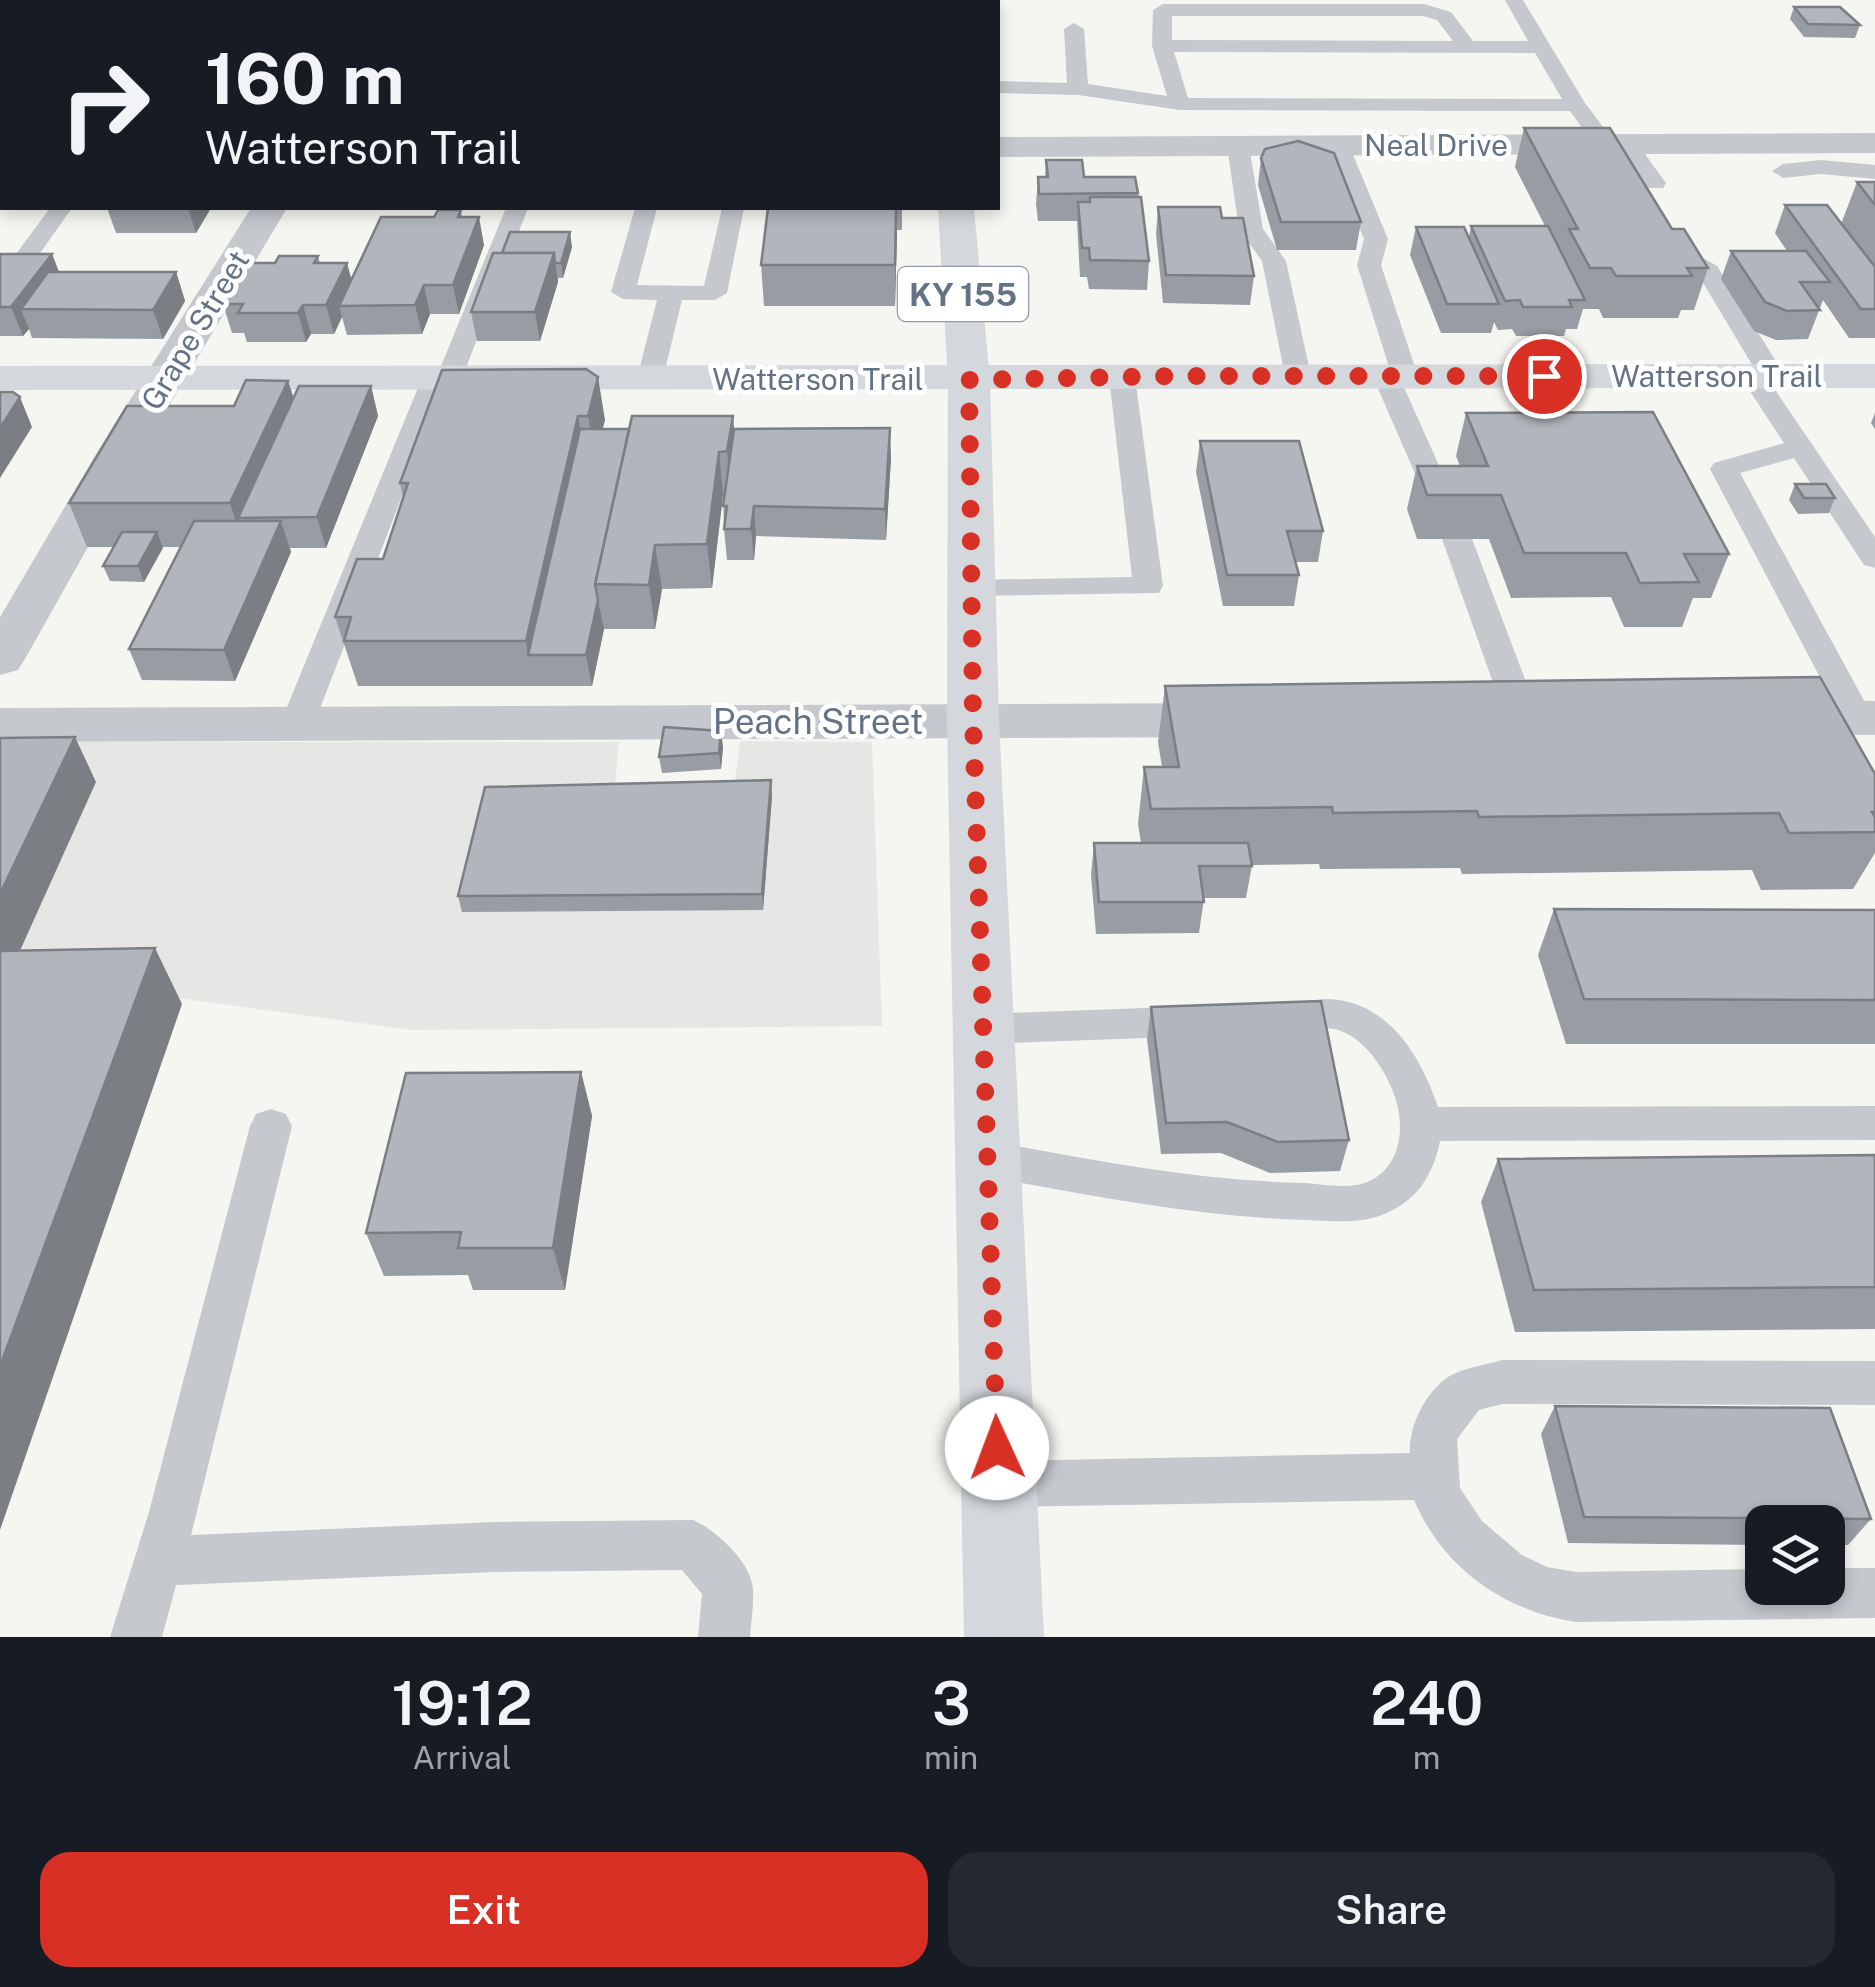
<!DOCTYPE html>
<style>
:root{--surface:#171b24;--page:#242831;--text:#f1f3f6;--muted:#9ea1a6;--accent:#d93025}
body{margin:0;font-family:"Public Sans",sans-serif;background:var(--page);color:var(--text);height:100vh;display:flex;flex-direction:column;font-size:38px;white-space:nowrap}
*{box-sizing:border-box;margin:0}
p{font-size:32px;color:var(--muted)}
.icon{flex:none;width:55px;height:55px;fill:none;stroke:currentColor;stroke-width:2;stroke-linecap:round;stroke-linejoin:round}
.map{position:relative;height:1637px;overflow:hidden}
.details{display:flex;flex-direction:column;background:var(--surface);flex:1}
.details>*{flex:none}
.top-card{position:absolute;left:0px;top:0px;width:1000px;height:210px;box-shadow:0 5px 15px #0003;background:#171b24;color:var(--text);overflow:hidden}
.buttons{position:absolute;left:1745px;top:1505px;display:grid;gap:20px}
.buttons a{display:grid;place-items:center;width:100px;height:100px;border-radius:20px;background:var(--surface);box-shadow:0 5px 15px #0003;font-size:50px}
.pin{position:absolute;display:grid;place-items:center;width:85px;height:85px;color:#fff;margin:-42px;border:5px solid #fff;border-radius:50%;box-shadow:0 2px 10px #0007}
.me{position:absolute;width:110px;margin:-55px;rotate:358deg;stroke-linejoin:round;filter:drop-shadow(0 0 8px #0008)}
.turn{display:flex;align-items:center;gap:35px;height:210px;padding:0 40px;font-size:45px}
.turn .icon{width:130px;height:130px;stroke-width:2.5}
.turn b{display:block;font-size:70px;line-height:85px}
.eta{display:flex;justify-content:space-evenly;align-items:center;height:170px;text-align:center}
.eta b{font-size:60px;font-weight:600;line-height:70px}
.cta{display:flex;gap:20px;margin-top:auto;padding:20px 40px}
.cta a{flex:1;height:115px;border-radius:30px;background:var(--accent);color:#fff;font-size:40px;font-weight:600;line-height:115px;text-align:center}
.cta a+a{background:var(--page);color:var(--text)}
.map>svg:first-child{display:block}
.built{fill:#e6e7e5}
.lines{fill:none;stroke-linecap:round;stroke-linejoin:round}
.lane{fill:#c5c8cc;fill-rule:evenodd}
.street{fill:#c5c8cc;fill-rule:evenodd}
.secondary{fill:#d4d8dc;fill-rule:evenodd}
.primary{fill:#d4d8dc;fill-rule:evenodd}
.wall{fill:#979da2}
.shaded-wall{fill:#7b7f84}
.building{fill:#b0b6bc;stroke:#7b7f84;stroke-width:2.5}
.route{stroke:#d93025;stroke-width:18;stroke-dasharray:0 32.4}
.labels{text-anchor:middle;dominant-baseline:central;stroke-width:10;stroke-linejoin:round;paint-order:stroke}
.far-street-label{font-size:30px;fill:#637284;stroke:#fff}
.shield{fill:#fff;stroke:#929ca9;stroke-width:2.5}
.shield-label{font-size:32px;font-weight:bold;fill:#637284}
.street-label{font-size:35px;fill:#637284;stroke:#fff}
</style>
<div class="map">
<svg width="1875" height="1637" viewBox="0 0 1875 1637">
<rect width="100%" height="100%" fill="#f5f6f1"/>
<!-- built -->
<polygon class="built" points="740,741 872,742 882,1026 411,1030 185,999 0,1002 0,742 619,742 615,784 735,782"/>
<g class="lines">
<!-- lane -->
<g class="lane">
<polygon points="492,0 493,2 380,1 380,0"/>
<polygon points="584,0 677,0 583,2"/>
<path d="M1505 0H1523L1585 103 1616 144 1626 137 1634 139 1666 183 1663 188H1647L1616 144 1605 151 1597 149 1570 111 1180 110 1078 95 998 93V81L1067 83 1064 29 1074 23 1084 29 1088 84 1167 96 1152 46 1153 10 1163 4H1424L1451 12 1473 41H1528ZM1172 16H1423L1437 20 1453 41 1172 40ZM1174 52 1535 53 1562 99 1188 98Z"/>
<rect x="0" y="9" width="2" height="12"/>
<rect x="0" y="64" width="2" height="12"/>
<rect x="0" y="109" width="2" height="12"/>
<polygon points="1338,138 1349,145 1388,239 1381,265 1418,376 1414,382 1402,383 1458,508 1454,514 1434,514 1430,508 1373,377 1377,371 1390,370 1357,265 1364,239 1327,145"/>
<polygon points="1238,139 1249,146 1263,229 1286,261 1311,376 1307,382 1289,382 1285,376 1262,261 1239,229 1227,146"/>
<polygon points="1821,160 1875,165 1875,179 1821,174 1783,178 1772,171 1783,164"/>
<polygon points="2,163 2,179 0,180 0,164"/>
<polygon points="50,208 72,208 31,266 0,268 0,254 16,254"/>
<polygon points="506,208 528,208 462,378 458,384 445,385 314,724 309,732 297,735 285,732 280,724 422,378 426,372 439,371"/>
<polygon points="635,208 657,208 637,285 704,286 722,208 744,208 727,293 715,300 682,300 663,378 650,386 637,378 657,300 623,299 611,292"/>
<polygon points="1705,259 1717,266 1785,376 1771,384 1875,537 1875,568 1864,565 1794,458 1740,473 1873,717 1869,725 1857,728 1845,725 1841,717 1710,469 1714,463 1784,443 1740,376 1744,370 1754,368 1693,266"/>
<polygon points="1122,369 1135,377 1163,586 1159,593 960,596 956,589 960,582 971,580 1132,577 1109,377"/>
<polygon points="1457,530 1467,533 1472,539 1540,719 1535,727 1523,730 1511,727 1506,719 1442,539 1447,533"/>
<path d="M1324 999C1387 999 1420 1054 1438 1107L1875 1106V1140L1440 1141C1433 1176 1417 1201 1382 1215 1358 1224 1332 1221 1306 1220 1199 1217 1094 1196 988 1177L973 1171 967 1159 973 1147 988 1141C1093 1160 1197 1181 1304 1183 1322 1184 1348 1189 1365 1183 1397 1171 1404 1138 1398 1108 1392 1079 1366 1035 1334 1029 1310 1025 1289 1036 1266 1029L1261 1018 1266 1007Z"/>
<polygon points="1198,1006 1212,1010 1218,1021 1212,1032 1198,1036 984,1044 970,1040 964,1029 970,1018 984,1014"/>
<path d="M271 1109 286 1114 292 1126 191 1535 495 1522 693 1520C716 1530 751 1562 753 1589 754 1605 751 1622 750 1637H698L702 1594 682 1570 495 1572 176 1585 162 1637H110L149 1512 250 1126 256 1114Z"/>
<path d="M1502 1360 1875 1361V1405L1502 1404 1479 1410 1457 1439 1460 1488 1482 1521 1522 1555 1547 1567 1576 1572 1762 1569V1588H1828V1568H1875V1618L1576 1622C1504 1611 1443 1568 1414 1500L998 1507 981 1501 974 1484 981 1467 998 1461 1410 1453C1409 1426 1424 1394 1448 1377 1462 1368 1486 1365 1502 1360Z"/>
</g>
<!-- street -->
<g class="street">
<polygon points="1875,133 1875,153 998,157 998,137"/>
<rect x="0" y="143" width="2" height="20"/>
<polygon points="251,208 287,208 143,449 25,659 18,670 0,675 0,617 99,449"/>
<polygon points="1768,700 1875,701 1875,735 1768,734 1750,729 1742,717 1750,705"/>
<polygon points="1237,703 1255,708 1263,720 1255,732 1237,737 0,742 0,708"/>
</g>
<!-- secondary -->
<polygon class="secondary" points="1875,364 1875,388 0,390 0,366"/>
<!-- primary -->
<g class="primary">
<polygon points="936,0 966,0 966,2 937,2"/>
<polygon points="938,208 974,208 990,381 999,720 1044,1637 964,1637 947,720 948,381"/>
</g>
</g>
<!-- wall -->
<g class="wall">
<polygon points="293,0 365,0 363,2 293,2"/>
<polygon points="1794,7 1860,25 1855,38 1804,37 1790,19"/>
<polygon points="1524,128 1672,229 1708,268 1694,310 1681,310 1678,318 1603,318 1599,309 1583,309 1577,329 1566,329 1564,336 1516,336 1512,329 1498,330 1494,322 1491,333 1441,333 1410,255 1416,227 1469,237 1471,226 1545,226 1515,167"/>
<polygon points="1261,158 1361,222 1356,250 1277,250 1258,185"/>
<polygon points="1046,160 1084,177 1138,193 1149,261 1147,290 1089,289 1087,277 1080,277 1077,221 1038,221 1036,204 1038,177 1045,177"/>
<polygon points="1857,182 1875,182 1875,338 1849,338 1823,300 1808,339 1776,340 1754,331 1721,279 1731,251 1787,251 1775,233 1785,205 1841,224"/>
<polygon points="1158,207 1222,218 1254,276 1250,305 1163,303 1156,234"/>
<polygon points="107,208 211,208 196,233 116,233"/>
<polygon points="768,208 902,208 902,230 897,230 895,306 764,306 761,265"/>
<polygon points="461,210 462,217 484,245 459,314 430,314 422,334 347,335 342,317 334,334 311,334 306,342 247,342 244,333 232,333 223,304 275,263 318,256 320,263 352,280 434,217"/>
<polygon points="572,247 563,278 558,278 558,282 540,341 477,341 471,312"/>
<polygon points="0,254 52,254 59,272 176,272 185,301 163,339 32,338 29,329 23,336 0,336"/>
<polygon points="442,370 605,420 602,429 734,429 891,458 886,540 756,536 754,560 727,560 724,529 723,495 712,588 662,589 655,629 604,629 592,686 358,686 335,617 383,559 403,498 400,483"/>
<polygon points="288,381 294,398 371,386 378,416 326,548 290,548 291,552 235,681 142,680 129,649 181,547 162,547 144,582 110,581 103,566 114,547 87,547 69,503 234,406"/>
<polygon points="1466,413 1729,554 1711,598 1693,598 1682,627 1624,627 1611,597 1511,598 1489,539 1417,539 1407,509 1417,466 1460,466 1456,456"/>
<polygon points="1875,413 1875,429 1871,423"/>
<polygon points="1200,441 1323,531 1318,562 1296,562 1299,575 1294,606 1223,606 1196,472"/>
<polygon points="1795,484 1835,498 1829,513 1798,514 1789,500"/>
<polygon points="1165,686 1875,774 1875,853 1853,889 1761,890 1752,870 1462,874 1460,868 1320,869 1319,864 1252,865 1246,898 1204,898 1199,933 1096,934 1091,875 1094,843 1141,843 1138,824 1144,767 1162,767 1158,742"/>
<polygon points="723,747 721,769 662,773 659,757"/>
<polygon points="772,796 763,910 462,912 458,896"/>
<polygon points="1554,909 1875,910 1875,1044 1566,1044 1538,955"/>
<polygon points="1151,1007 1349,1140 1340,1171 1270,1173 1221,1153 1161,1154 1147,1039"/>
<polygon points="581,1072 592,1116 565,1290 473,1290 468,1275 384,1276 366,1233"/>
<polygon points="1875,1155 1875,1329 1515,1332 1481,1202 1498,1159"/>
<polygon points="1555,1406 1871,1519 1848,1545 1828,1545 1828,1522 1762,1522 1762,1545 1568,1543 1541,1434"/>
</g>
<!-- shaded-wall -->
<g class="shaded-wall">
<polygon points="188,208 211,208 196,233"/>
<polygon points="896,208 897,230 895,306 895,265"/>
<polygon points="479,217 484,245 459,314 453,285"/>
<polygon points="570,232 572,247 563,278 561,263"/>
<polygon points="554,253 558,282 540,341 535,312"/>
<polygon points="52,254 63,283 21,309 29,329 23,336 11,307"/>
<polygon points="347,263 355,292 339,306 342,317 334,334 326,305"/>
<polygon points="176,272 185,301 163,339 153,310"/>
<polygon points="424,285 430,314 422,334 415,305"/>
<polygon points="303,305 311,334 306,342 298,313"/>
<polygon points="598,377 605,420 595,460 588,416"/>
<polygon points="288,381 301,423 238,518 246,542 244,547 230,503"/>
<polygon points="371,386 378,416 326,548 317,517"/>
<polygon points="20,397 32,427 0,478 0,428"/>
<polygon points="578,416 585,459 528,655 526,641"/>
<polygon points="733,416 737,459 731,495 727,451"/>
<polygon points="890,428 891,458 886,540 885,509"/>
<polygon points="719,452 723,495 712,588 707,544"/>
<polygon points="754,506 756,536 754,560 751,529"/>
<polygon points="281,521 291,552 235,681 224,650"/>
<polygon points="157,532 163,548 144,582 138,566"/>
<polygon points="655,545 662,589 655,629 649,585"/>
<polygon points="598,600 604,629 592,686 586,655"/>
<polygon points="721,731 723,747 721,769 719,753"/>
<polygon points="75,737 96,782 0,995 0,894"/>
<polygon points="771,780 772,796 763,910 762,894"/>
<polygon points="155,948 182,1004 0,1530 0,1366"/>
<polygon points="581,1072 592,1116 565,1290 553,1248"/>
</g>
<!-- building -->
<g class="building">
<polygon points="22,0 58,0 56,2 20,2"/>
<rect x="713" y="0" width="160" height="2"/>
<polygon points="1794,7 1840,7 1860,25 1808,24"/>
<polygon points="1524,128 1610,128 1672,229 1684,229 1708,268 1687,268 1692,276 1616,276 1611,268 1590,268 1569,229 1578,229"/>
<polygon points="1298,141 1334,153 1361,222 1281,222 1261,158 1265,149"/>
<polygon points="1046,160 1082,160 1084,177 1135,177 1138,193 1039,194 1038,177 1048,177"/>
<polygon points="1857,182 1875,182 1875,205"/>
<polygon points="1090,197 1141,197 1149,261 1090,260 1089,248 1082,248 1078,202 1090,202"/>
<polygon points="1785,205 1827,205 1875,267 1875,309 1861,309"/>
<polygon points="1158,207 1220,207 1222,218 1243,218 1254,276 1166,275"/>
<polygon points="768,208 896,208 895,265 761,265"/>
<polygon points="438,210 461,210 458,217 479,217 453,285 424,285 415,305 339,306 381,217 434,217"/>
<polygon points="1471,226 1548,226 1585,300 1569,300 1572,307 1523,307 1520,300 1505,301"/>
<polygon points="1416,227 1464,227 1499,304 1447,304"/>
<polygon points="510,232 570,232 561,263 555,263 554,253 502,253"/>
<polygon points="1731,251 1806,251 1830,282 1800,282 1820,310 1787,311 1765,302"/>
<polygon points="493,253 554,253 535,312 471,312"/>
<polygon points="0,254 52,254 11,307 0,307"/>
<polygon points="279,256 318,256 314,263 347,263 326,305 303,305 298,313 238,313 243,304 223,304 246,263 275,263"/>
<polygon points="48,272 176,272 153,310 21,309"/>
<polygon points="586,369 598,377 588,416 578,416 526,641 344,641 351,617 335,617 357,559 383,559 408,483 400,483 442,370"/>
<polygon points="246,380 288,381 230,503 69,503 127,406 234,406"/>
<polygon points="299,386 371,386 317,517 238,518"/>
<polygon points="0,392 13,392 20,397 0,428"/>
<polygon points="1653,412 1729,554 1684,554 1699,582 1640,583 1626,553 1524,553 1501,495 1427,495 1417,466 1488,466 1466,413"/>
<polygon points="632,416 733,416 727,451 719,452 707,544 655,545 649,585 595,584"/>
<polygon points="890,428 885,509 754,506 751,529 724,529 727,506 723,506 734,429"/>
<polygon points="580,429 629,429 595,584 598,600 586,655 528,655"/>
<polygon points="1200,441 1299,441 1323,531 1287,531 1299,575 1227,575"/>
<polygon points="1795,484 1826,484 1835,498 1804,498"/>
<polygon points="194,521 281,521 224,650 129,649"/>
<polygon points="122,532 157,532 138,566 103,566"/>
<polygon points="1820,677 1875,774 1875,812 1872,812 1875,817 1875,832 1789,833 1779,813 1479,817 1477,811 1333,813 1332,807 1151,809 1144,767 1179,767 1165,686"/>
<polygon points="664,727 721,731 719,753 659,757"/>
<polygon points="75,737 0,894 0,738"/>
<polygon points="771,780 762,894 458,896 485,787"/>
<polygon points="1094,843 1248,843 1252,866 1199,866 1204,902 1099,902"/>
<polygon points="1554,909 1875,910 1875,1000 1584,999"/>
<polygon points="155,948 0,1366 0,951"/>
<polygon points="1321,1001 1349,1140 1278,1142 1227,1122 1166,1123 1151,1007"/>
<polygon points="581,1072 553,1248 458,1248 461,1232 366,1233 406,1073"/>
<polygon points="1875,1155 1875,1287 1534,1290 1498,1159"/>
<polygon points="1555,1406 1830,1408 1871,1519 1584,1517"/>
</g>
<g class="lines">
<!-- route -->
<polyline class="route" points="997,1448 973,720 969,380 1172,376 1544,376"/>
</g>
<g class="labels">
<!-- far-street labels -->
<g class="far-street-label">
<text x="1436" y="145">Neal Drive</text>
<text transform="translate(195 330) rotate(-59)">Grape Street</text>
<text x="1717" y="376">Watterson Trail</text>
<text x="818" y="379">Watterson Trail</text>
</g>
<!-- shield labels -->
<rect class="shield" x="898" y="267" width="130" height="54" rx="8"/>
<g class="shield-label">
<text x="963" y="294">KY 155</text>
</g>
<!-- street labels -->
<g class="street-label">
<text x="818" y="721">Peach Street</text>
</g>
</g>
</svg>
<div class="buttons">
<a><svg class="icon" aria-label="layers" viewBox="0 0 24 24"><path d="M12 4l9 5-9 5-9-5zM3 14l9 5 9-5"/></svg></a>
</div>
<div class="pin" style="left:1544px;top:376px;background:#d93025"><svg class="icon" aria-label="arrive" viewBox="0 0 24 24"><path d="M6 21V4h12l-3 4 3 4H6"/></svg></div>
<svg class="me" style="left:997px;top:1448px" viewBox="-20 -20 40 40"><circle r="19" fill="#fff"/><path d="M0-13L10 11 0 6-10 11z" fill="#d93025"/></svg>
<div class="top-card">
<div class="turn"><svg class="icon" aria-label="right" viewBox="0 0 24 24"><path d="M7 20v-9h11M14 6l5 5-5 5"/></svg><div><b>160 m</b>Watterson Trail</div></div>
</div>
</div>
<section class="details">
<div class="eta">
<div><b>19:12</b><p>Arrival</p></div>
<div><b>3</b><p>min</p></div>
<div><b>240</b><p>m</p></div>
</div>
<div class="cta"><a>Exit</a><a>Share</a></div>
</section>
